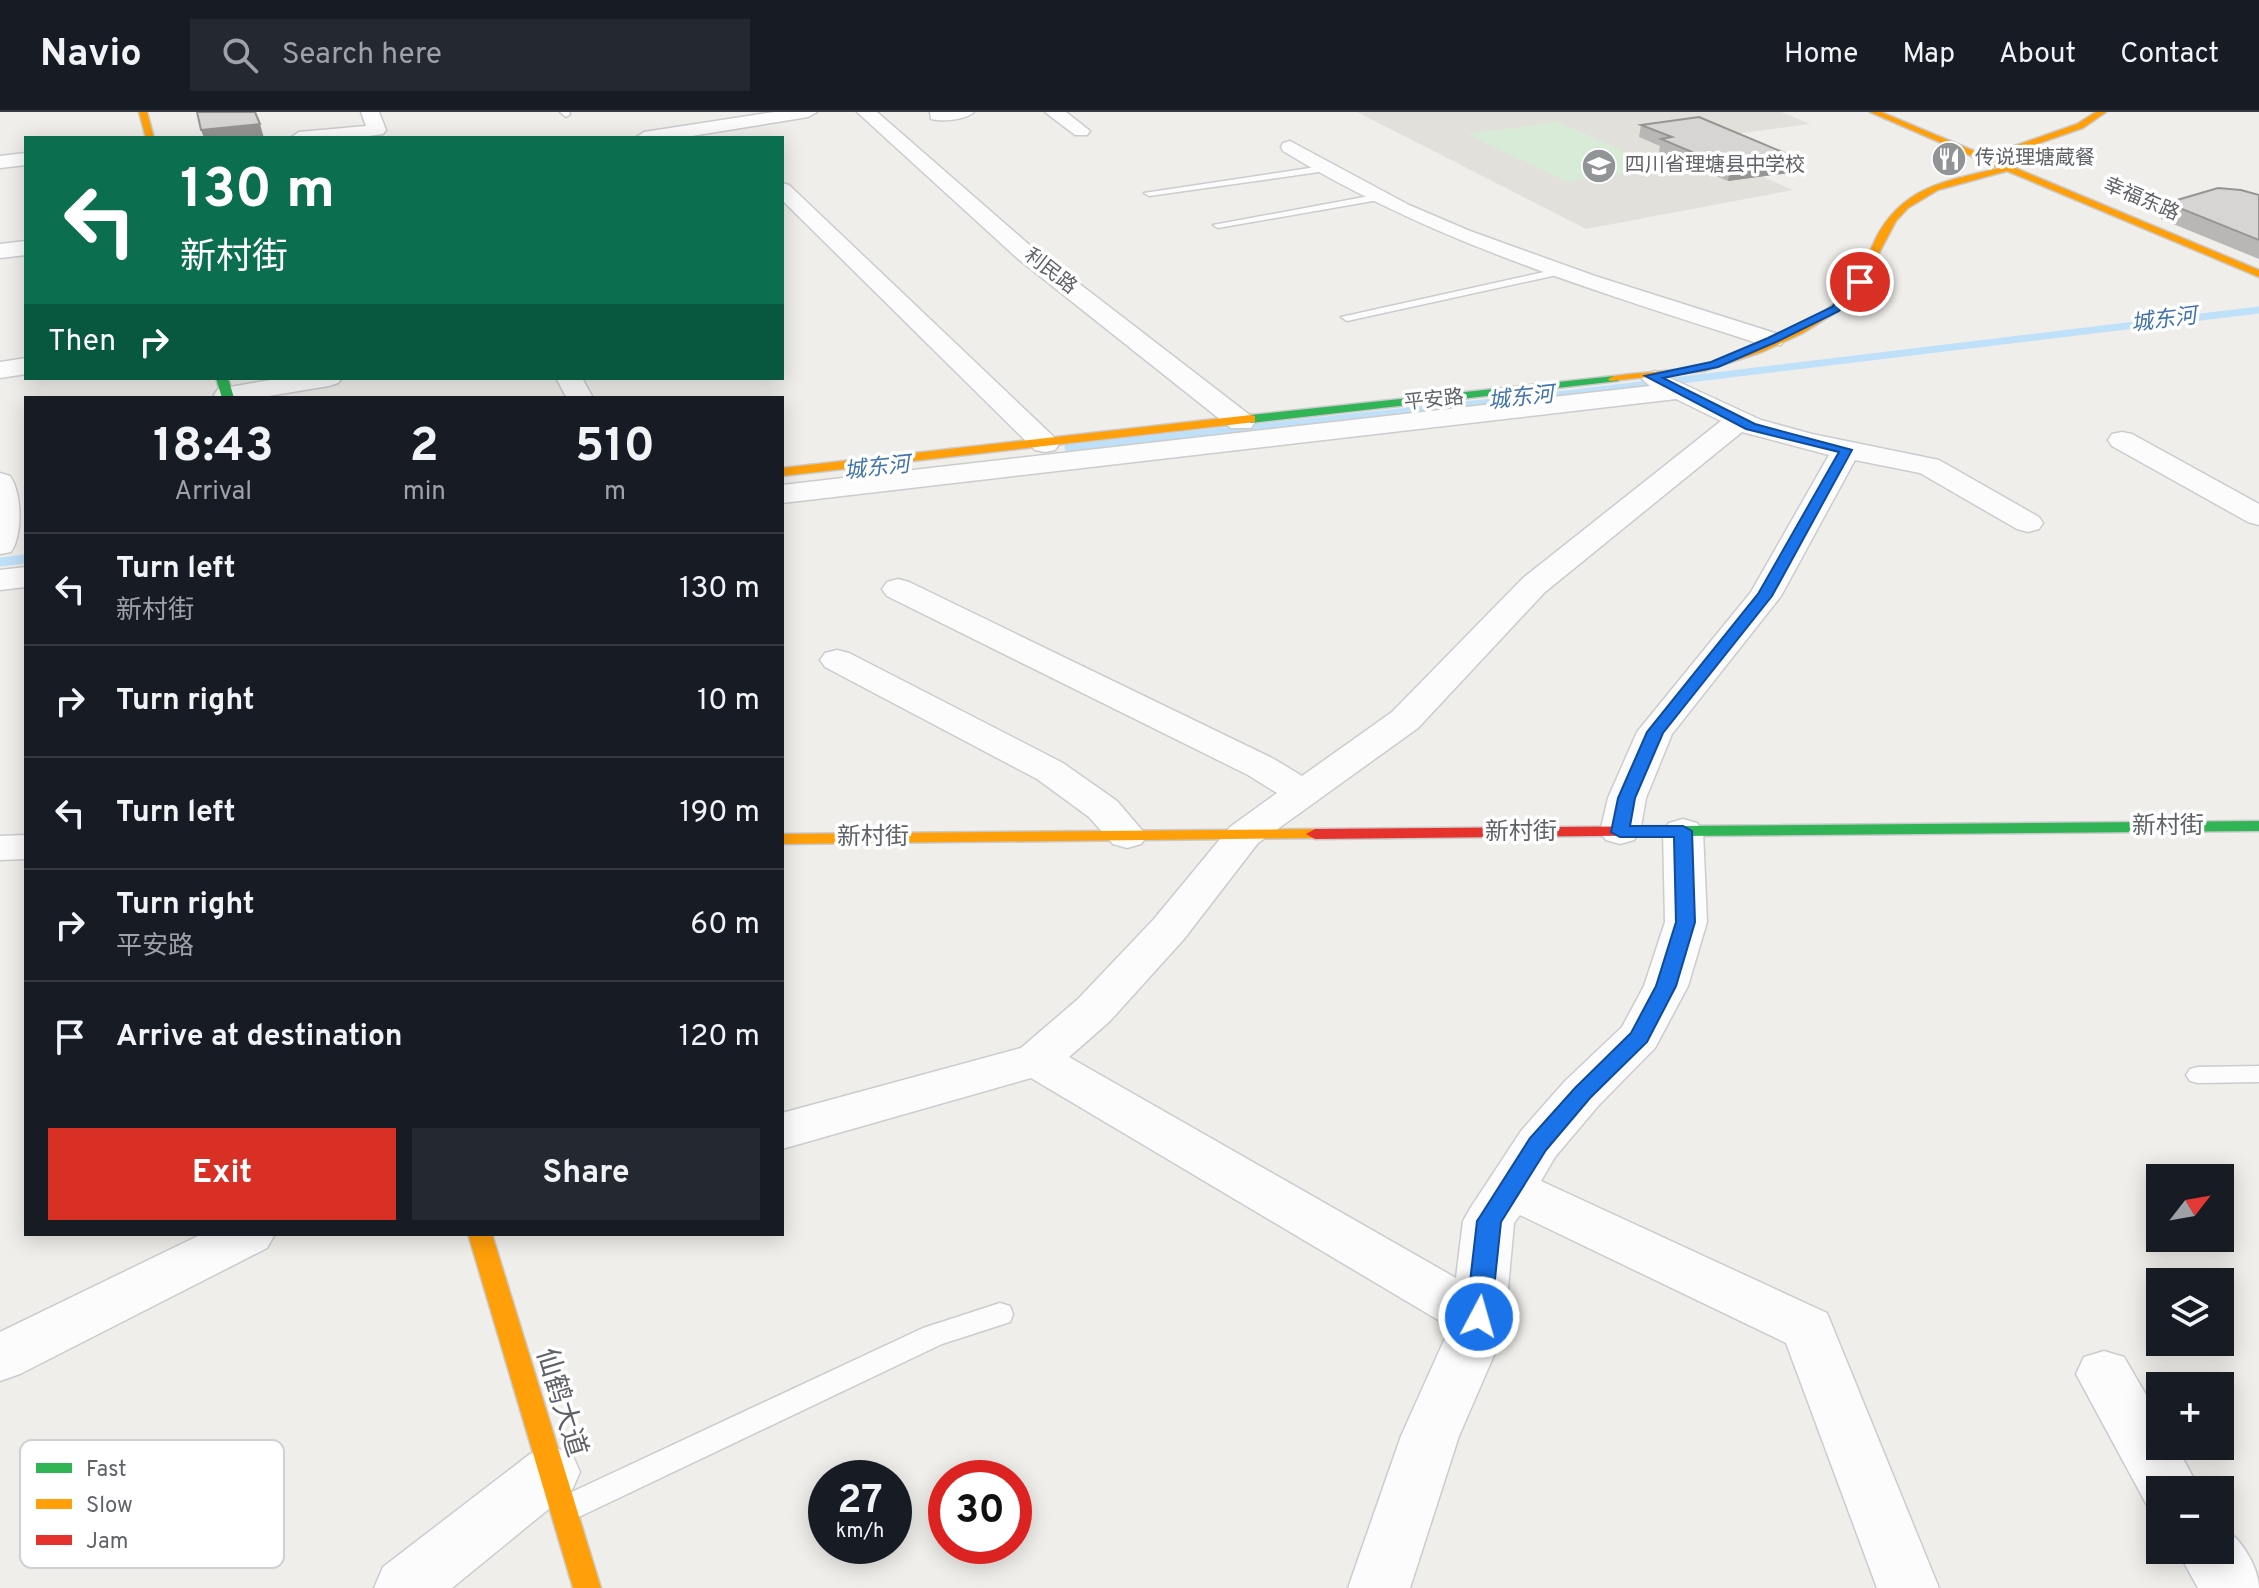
<!DOCTYPE html>
<meta charset="utf-8">
<style>
:root{--surface:#171b24;--page:#242831;--text:#f1f3f6;--muted:#9ea1a6;--line:#363941;--accent:#d93025}
body{margin:0;font-family:Overpass,"Noto Sans SC",sans-serif;background:var(--page);color:var(--text);height:100vh;display:flex;flex-direction:column;font-size:30px;white-space:nowrap}
*{box-sizing:border-box;margin:0}
p{font-size:26px;color:var(--muted)}
.icon{flex:none;width:44px;height:44px;fill:none;stroke:currentColor;stroke-width:2;stroke-linecap:round;stroke-linejoin:round}
.map{position:relative;flex:1;overflow:hidden}
.drawer{position:absolute;left:24px;top:284px;width:760px;height:840px;display:flex;flex-direction:column;background:var(--surface);border-radius:0px;box-shadow:0 4px 20px #0003}
.drawer>*{flex:none}
.hud{position:absolute;left:24px;top:24px;width:760px;height:244px;border-radius:0px;box-shadow:0 4px 20px #0003;background:#0b6e4f;color:#fff;overflow:hidden}
.needle{width:52px;rotate:59deg}
.tools{position:absolute;left:2146px;top:1052px;display:grid;gap:16px}
.tools a{display:grid;place-items:center;width:88px;height:88px;border-radius:0px;background:var(--surface);box-shadow:0 4px 20px #0003;font-size:40px}
.speed{position:absolute;left:808px;top:1348px;display:flex;gap:16px;font-size:40px;font-weight:700;text-align:center}
.speed>*{display:grid;place-content:center;width:104px;height:104px;border-radius:50%;background:var(--surface);box-shadow:0 4px 20px #0003;line-height:1}
.speed small{font-size:20px;font-weight:400}
.speed .limit{border:12px solid #d22;background:#fff;color:#111}
.pin{position:absolute;display:grid;place-items:center;width:68px;height:68px;color:#fff;margin:-34px;border:4px solid #fff;border-radius:50%;box-shadow:0 2px 8px #0007}
.me{position:absolute;width:88px;margin:-44px;rotate:6deg;stroke-linejoin:round;filter:drop-shadow(0 0 6px #0008)}
.turn{display:flex;align-items:center;gap:28px;height:168px;padding:0 24px;font-size:36px}
.turn .icon{width:104px;height:104px;stroke-width:2.5}
.turn b{display:block;font-size:56px;line-height:68px}
.then{display:flex;align-items:center;height:76px;padding:0 24px;background:#0003;gap:16px;font-size:30px}
.eta{display:flex;justify-content:space-evenly;align-items:center;height:136px;text-align:center}
.eta b{font-size:48px;font-weight:700;line-height:56px}
.primary-button{display:flex;gap:16px;margin-top:auto;padding:16px 24px}
.primary-button a{flex:1;height:92px;border-radius:0px;background:var(--accent);color:#fff;font-size:32px;font-weight:700;line-height:92px;text-align:center}
.primary-button a+a{background:var(--page);color:var(--text)}
ul{padding:0;list-style:none}
li{display:flex;align-items:center;gap:24px;height:112px;padding:0 24px;border-top:2px solid var(--line)}
li div{flex:1}
li b{display:block;font-size:30px}
li em{font-style:normal}
header{display:flex;align-items:center;gap:48px;box-sizing:border-box;height:112px;padding:0 40px;background:var(--surface);border-bottom:2px solid var(--line)}
header strong{font-size:38px}
nav{display:flex;gap:44px;margin-inline-start:auto;font-size:28px}
.search{width:560px;height:72px;background:var(--page);display:flex;align-items:center;gap:20px;box-sizing:border-box;padding:0 28px;border-radius:0px;color:var(--muted);font-size:30px}
.map>svg:first-child{display:block}
.education{fill:#e2e0da}
.green{fill:#d8ebd6}
.lines{fill:none;stroke-linecap:round;stroke-linejoin:round}
.stream-far1{stroke:#bfe0f9;stroke-width:7}
.stream{stroke:#bfe0f9;stroke-width:9}
.lane-casing{stroke:#cbcccc;stroke-width:3}
.street-casing{stroke:#cbcccc;stroke-width:3}
.fast-casing{stroke:#cacacb;stroke-width:3}
.slow-casing{stroke:#cacacb;stroke-width:3}
.jam-casing{stroke:#cacacb;stroke-width:3}
.lane{fill:#fdfcfc;fill-rule:evenodd}
.street{fill:#fdfcfc;fill-rule:evenodd}
.fast{fill:#30b455;fill-rule:evenodd}
.slow{fill:#ff9f0a;fill-rule:evenodd}
.jam{fill:#e5322d;fill-rule:evenodd}
.wall{fill:#b8b7b5}
.shaded-wall{fill:#969594}
.building{fill:#d6d5d3;stroke:#969594;stroke-width:2}
.route{fill:#1a73e8;stroke:#114b97;stroke-width:2}
.labels{text-anchor:middle;dominant-baseline:central;stroke-width:7;stroke-linejoin:round;paint-order:stroke}
.far-poi-label{font-size:20px;fill:#5f6368;stroke:#fff;text-anchor:start}
.far-street-label{font-size:20px;fill:#5f6368;stroke:#fff}
.far-water-label{font-size:22px;font-style:italic;fill:#4174aa;stroke:#fff}
.street-label{font-size:24px;fill:#5f6368;stroke:#fff}
.near-street-label{font-size:28px;fill:#5f6368;stroke:#fff}
.key{fill:#fff;stroke:#cfd0d2;stroke-width:2}
.key-label{font-size:22px;fill:#5f6368}
</style>
<header>
<strong>Navio</strong>
<div class="search"><svg class="icon" aria-label="search" viewBox="0 0 24 24"><circle cx="10" cy="10" r="6"/><path d="M15 15l6 6"/></svg>Search here</div>
<nav><a>Home</a><a>Map</a><a>About</a><a>Contact</a></nav>
</header>
<div class="map">
<svg width="2259" height="1476" viewBox="0 0 2259 1476">
<rect width="100%" height="100%" fill="#efeeea"/>
<!-- education -->
<polygon class="education" points="1357,0 1781,0 1810,12 1682,29 1793,78 1586,117"/>
<!-- green -->
<polygon class="green" points="1558,10 1662,56 1566,69 1467,22"/>
<g class="lines">
<!-- stream-far1 -->
<polyline class="stream-far1" points="1068,336 1566,282 2259,198"/>
<!-- stream -->
<polyline class="stream" points="0,450 26,447"/>
<!-- lane casing -->
<g class="lane-casing">
<g id="lane">
<polygon points="560,0 569,0 570,2 566,5"/>
<polygon points="1323,54 1326,59 1149,84 1144,81"/>
<polygon points="1380,82 1384,83 1384,87 1218,116 1213,113"/>
<polygon points="1562,156 1566,157 1566,161 1347,209 1341,205"/>
<polygon points="2259,954 2259,970 2198,971 2190,969 2186,963 2190,957 2198,955"/>
<polygon points="1000,1191 1010,1194 1013,1202 1010,1210 942,1232 581,1404 570,1408 559,1404 555,1395 559,1386 923,1216"/>
</g>
</g>
<!-- street casing -->
<g class="street-casing">
<g id="street">
<polygon points="361,0 379,0 386,18 383,22 353,26 290,26 299,20 366,14"/>
<polygon points="774,0 817,0 808,5 679,26 635,26 644,20"/>
<polygon points="857,0 877,0 1033,136 1251,304 1255,310 1251,316 1231,316 1017,146"/>
<path d="M930 0H974C965 8 943 10 931 7Z"/>
<polygon points="1045,0 1066,0 1090,19 1087,23 1075,23"/>
<path d="M1290 29 1409 93 1470 119 1595 164 1781 223 1784 228 1781 233H1763C1596 179 1434 131 1283 39L1281 35 1283 31Z"/>
<polygon points="26,41 26,53 0,56 0,44"/>
<polygon points="782,71 789,73 1055,326 1059,332 1055,338 1045,340 1035,338 782,88"/>
<polygon points="26,129 26,143 0,146 0,132"/>
<polygon points="26,246 26,262 0,266 0,250"/>
<polygon points="1655,259 1761,308 1812,322 1939,348 2039,405 2043,411 2039,417 2028,420 2017,417 1920,361 1855,348 1781,484 1672,622 1646,686 1640,720 1634,728 1620,732 1606,728 1600,720 1608,686 1637,620 1751,480 1829,343 1742,320 1545,480 1418,616 1258,731 1184,827 1110,909 1069,945 1456,1166 1463,1109 1471,1095 1521,1019 1565,969 1622,915 1644,874 1665,810 1663,719 1669,711 1683,707 1697,711 1703,719 1707,810 1688,874 1655,936 1599,993 1555,1045 1541,1069 1827,1201 1939,1476 1877,1476 1786,1231 1520,1103 1514,1111 1504,1220 1459,1324 1410,1476 1348,1476 1401,1324 1450,1215 1031,966 782,1037 782,1001 1021,936 1078,887 1154,807 1230,715 1277,681 1248,663 887,484 882,477 887,470 898,467 909,470 1274,647 1302,664 1392,600 1523,466 1721,309 1676,287 782,391 782,373 1650,274 1642,267 1646,262"/>
<polygon points="282,266 342,266 338,271 329,274 256,286 216,286 214,283 218,277"/>
<polygon points="556,266 582,266 593,286 567,286"/>
<polygon points="2122,320 2132,322 2259,392 2259,413 2248,410 2112,334 2108,328 2112,322"/>
<path d="M0 361 10 364C22 381 23 422 11 440L0 442Z"/>
<polygon points="26,455 26,475 0,478 0,458"/>
<polygon points="837,538 849,541 1063,651 1117,689 1147,724 1141,732 1127,736 1113,732 1089,705 1037,667 825,555 820,548 825,541"/>
<polygon points="26,723 26,747 0,748 0,724"/>
<polygon points="202,1122 275,1122 267,1136 20,1262 0,1269 0,1220"/>
<polygon points="2104,1239 2124,1245 2160,1307 2160,1334 2176,1334 2200,1378 2160,1378 2160,1401 2149,1397 2076,1262 2084,1245"/>
<polygon points="551,1334 572,1342 580,1360 572,1378 452,1476 374,1476 383,1455 530,1342"/>
<path d="M2220 1415C2239 1422 2259 1455 2259 1476H2198L2177 1438H2220Z"/>
</g>
</g>
<!-- fast casing -->
<g class="fast-casing">
<g id="fast">
<polygon points="1614,264 1620,267 1618,269 1251,311 1245,307 1251,303"/>
<polygon points="216,266 228,266 234,286 222,286"/>
<polygon points="2259,709 2259,719 1679,724 1670,719 1679,714"/>
</g>
</g>
<!-- slow casing -->
<g class="slow-casing">
<g id="slow">
<polygon points="139,0 147,0 154,26 146,26"/>
<path d="M1870 0H1881L1986 44 2077 12 2096 0H2106L2083 16 1994 47 2259 158V165L2007 59 1938 78 1908 96 1896 109 1858 181 1838 199 1803 221 1762 240 1704 259 1610 269 1608 267 1614 264C1642 260 1671 260 1699 254 1749 243 1807 218 1845 182 1861 166 1867 144 1877 124 1905 73 1948 69 1999 56Z"/>
<polygon points="1251,303 1255,304 1255,310 782,364 782,356"/>
<polygon points="1315,717 1324,722 1321,726 782,732 782,722"/>
<polygon points="468,1122 492,1122 601,1476 573,1476"/>
</g>
</g>
<!-- jam casing -->
<g class="jam-casing">
<polygon id="jam" points="1679,714 1688,719 1685,723 1315,727 1306,722 1315,717"/>
</g>
<!-- lane -->
<use href="#lane" class="lane"/>
<!-- street -->
<use href="#street" class="street"/>
<!-- fast -->
<use href="#fast" class="fast"/>
<!-- slow -->
<use href="#slow" class="slow"/>
<!-- jam -->
<use href="#jam" class="jam"/>
</g>
<!-- wall -->
<g class="wall">
<polygon points="1641,13 1799,47 1796,60 1728,69 1659,40 1660,34 1639,25"/>
<polygon points="2259,83 2259,147 2161,107 2167,91"/>
</g>
<!-- shaded-wall -->
<g class="shaded-wall">
<polygon points="260,12 264,26 204,26 201,18"/>
<polygon points="1799,47 1796,60 1728,69 1730,56"/>
</g>
<!-- building -->
<g class="building">
<polygon points="197,0 255,0 260,12 201,18"/>
<polygon points="1699,5 1799,47 1730,56 1661,27 1672,25 1641,13"/>
<polygon points="2218,76 2241,78 2259,83 2259,128 2167,91"/>
</g>
<!-- route -->
<polygon class="route" points="1857,168 1865,170 1839,199 1776,230 1718,255 1663,266 1755,312 1852,338 1772,484 1663,621 1635,686 1630,714 1683,714 1692,719 1695,810 1676,874 1647,930 1590,986 1546,1038 1501,1110 1491,1205 1487,1212 1479,1215 1470,1212 1466,1205 1477,1109 1481,1103 1530,1026 1575,976 1631,921 1656,874 1676,810 1674,725 1620,725 1611,720 1618,686 1647,620 1758,482 1839,340 1746,317 1645,264 1711,250 1768,226 1832,195"/>
<!-- icons -->
<defs>
<g id="restaurant-disc" transform="scale(1.8)"><circle r="9.5" fill="#919496" stroke="#fff"/><path d="M-5-6h1v4h1v-4h1v4h1v-4h1v5L-1.5 .5V6h-2V.5L-5-1ZM5-6V6H3V1.5H1.5Q1.5-4 5-6Z" fill="#fff"/></g>
<g id="school-disc" transform="scale(1.8)"><circle r="9.5" fill="#919496" stroke="#fff"/><path d="M0-5L7-2L0 1L-7-2ZM-4 1L0 2.5L4 1V4Q0 6-4 4Z" fill="#fff"/></g>
</defs>
<g fill-rule="evenodd">
<use href="#restaurant-disc" x="1949" y="47"/>
<use href="#school-disc" x="1599" y="54"/>
</g>
<g class="labels">
<!-- far-poi labels -->
<g class="far-poi-label">
<text x="1975" y="47">传说理塘蔵餐</text>
<text x="1625" y="54">四川省理塘县中学校</text>
</g>
<!-- far-street labels -->
<g class="far-street-label">
<text transform="translate(2141 88) rotate(23)">幸福东路</text>
<text transform="translate(1050 160) rotate(38)">利民路</text>
<text transform="translate(1434 289) rotate(-6)">平安路</text>
</g>
<!-- far-water labels -->
<g class="far-water-label">
<text transform="translate(2164 209) rotate(-7)">城东河</text>
<text transform="translate(1521 287) rotate(-6)">城东河</text>
<text transform="translate(877 357) rotate(-6)">城东河</text>
</g>
<!-- street labels -->
<g class="street-label">
<text x="2168" y="715">新村街</text>
<text x="1521" y="721">新村街</text>
<text x="873" y="726">新村街</text>
</g>
<!-- near-street labels -->
<g class="near-street-label">
<text transform="translate(560 1291) rotate(73)">仙鹤大道</text>
</g>
</g>
<!-- legend -->
<rect x="20" y="1328" width="264" height="128" rx="12" class="key"/>
<rect x="36" y="1351" width="36" height="10" fill="#30b455"/>
<rect x="36" y="1387" width="36" height="10" fill="#ff9f0a"/>
<rect x="36" y="1423" width="36" height="10" fill="#e5322d"/>
<g class="key-label">
<text x="86" y="1364">Fast</text>
<text x="86" y="1400">Slow</text>
<text x="86" y="1436">Jam</text>
</g>
</svg>
<div class="tools">
<a><svg class="needle" viewBox="-14 -14 28 28"><path d="M0-13l5 13h-10z" fill="#e53935"/><path d="M0 13l5-13h-10z" fill="#9ea1a6"/></svg></a>
<a><svg class="icon" aria-label="layers" viewBox="0 0 24 24"><path d="M12 4l9 5-9 5-9-5zM3 14l9 5 9-5"/></svg></a>
<a>+</a>
<a>−</a>
</div>
<div class="speed"><div>27<small>km/h</small></div><div class="limit">30</div></div>
<div class="pin" style="left:1860px;top:170px;background:#d93025"><svg class="icon" aria-label="arrive" viewBox="0 0 24 24"><path d="M6 21V4h12l-3 4 3 4H6"/></svg></div>
<svg class="me" style="left:1479px;top:1205px" viewBox="-20 -20 40 40"><circle r="17" fill="#1a73e8" stroke="#fff" stroke-width="3"/><path d="M0-11L8 9 0 5-8 9z" fill="#fff"/></svg>
<div class="hud">
<div class="turn"><svg class="icon" aria-label="left" viewBox="0 0 24 24"><path d="M17 20v-9H6M10 6l-5 5 5 5"/></svg><div><b>130 m</b>新村街</div></div>
<div class="then">Then<svg class="icon" aria-label="right" viewBox="0 0 24 24"><path d="M7 20v-9h11M14 6l5 5-5 5"/></svg></div>
</div>
<section class="drawer">
<div class="eta">
<div><b>18:43</b><p>Arrival</p></div>
<div><b>2</b><p>min</p></div>
<div><b>510</b><p>m</p></div>
</div>
<ul>
<li><svg class="icon" aria-label="left" viewBox="0 0 24 24"><path d="M17 20v-9H6M10 6l-5 5 5 5"/></svg><div><b>Turn left</b><p>新村街</p></div><em>130 m</em></li>
<li><svg class="icon" aria-label="right" viewBox="0 0 24 24"><path d="M7 20v-9h11M14 6l5 5-5 5"/></svg><div><b>Turn right</b></div><em>10 m</em></li>
<li><svg class="icon" aria-label="left" viewBox="0 0 24 24"><path d="M17 20v-9H6M10 6l-5 5 5 5"/></svg><div><b>Turn left</b></div><em>190 m</em></li>
<li><svg class="icon" aria-label="right" viewBox="0 0 24 24"><path d="M7 20v-9h11M14 6l5 5-5 5"/></svg><div><b>Turn right</b><p>平安路</p></div><em>60 m</em></li>
<li><svg class="icon" aria-label="arrive" viewBox="0 0 24 24"><path d="M6 21V4h12l-3 4 3 4H6"/></svg><div><b>Arrive at destination</b></div><em>120 m</em></li>
</ul>
<div class="primary-button"><a>Exit</a><a>Share</a></div>
</section>
</div>
